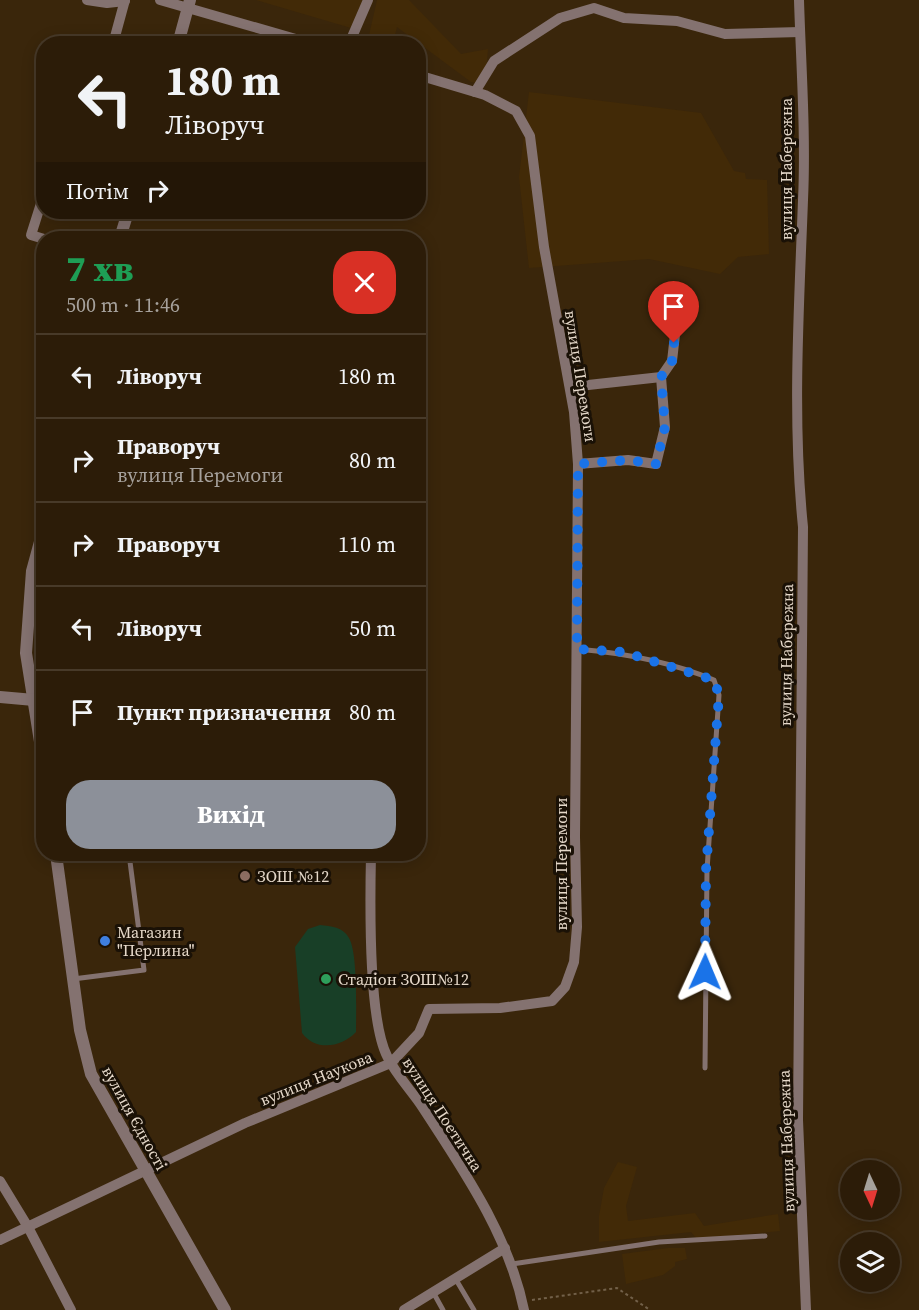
<!DOCTYPE html>
<html lang="uk">
<meta charset="utf-8">
<style>
:root{--surface:#2c1c08;--page:#382916;--text:#f1f3f6;--muted:#a6a19c;--line:#483a29;--accent:#8c9099}
body{margin:0;font-family:"Source Serif 4",serif;background:var(--page);color:var(--text);height:100vh;display:flex;flex-direction:column;font-size:22px;white-space:nowrap}
*{box-sizing:border-box;margin:0}
p{font-size:20px;color:var(--muted)}
.icon{flex:none;width:33px;height:33px;fill:none;stroke:currentColor;stroke-width:2;stroke-linecap:round;stroke-linejoin:round}
.map{position:relative;flex:1;overflow:hidden}
.details{position:absolute;left:36px;top:231px;width:390px;height:630px;display:flex;flex-direction:column;background:var(--surface);border-radius:24px;box-shadow:0 3px 15px #0003,0 0 0 2px var(--line)}
.details>*{flex:none}
.top-card{position:absolute;left:36px;top:36px;width:390px;height:183px;border-radius:24px;box-shadow:0 3px 15px #0003,0 0 0 2px var(--line);background:#2c1c08;color:var(--text);overflow:hidden}
.needle{width:39px;rotate:176deg}
.fabs{position:absolute;left:840px;top:1160px;display:grid;gap:12px}
.fabs a{display:grid;place-items:center;width:60px;height:60px;border-radius:50%;background:var(--surface);box-shadow:0 3px 15px #0003,0 0 0 2px var(--line);font-size:30px}
.pin{position:absolute;display:grid;place-items:center;width:51px;height:51px;color:#fff;margin:-62px -26px;border-radius:50% 50% 50% 0;rotate:-45deg;box-shadow:0 0 6px #0007}
.pin .icon{rotate:45deg}
.me{position:absolute;width:66px;margin:-33px;rotate:1deg;stroke-linejoin:round;filter:drop-shadow(0 0 4px #0008)}
.turn{display:flex;align-items:center;gap:21px;height:126px;padding:0 30px;font-size:27px}
.turn .icon{width:78px;height:78px;stroke-width:2.5}
.turn b{display:block;font-size:42px;line-height:51px}
.then{display:flex;align-items:center;height:57px;padding:0 30px;background:#0003;gap:12px;font-size:22px}
.round{display:grid;place-items:center;flex:none;width:63px;height:63px;border-radius:24px;background:var(--page)}
.summary{display:flex;align-items:center;justify-content:space-between;height:102px;padding:0 30px}
h1{font-size:36px;font-weight:800;line-height:45px;color:#1e9e55}
.primary-button{display:flex;gap:12px;margin-top:auto;padding:12px 30px}
.primary-button a{flex:1;height:69px;border-radius:24px;background:var(--accent);color:#fff;font-size:24px;font-weight:800;line-height:69px;text-align:center}
ul{padding:0;list-style:none}
li{display:flex;align-items:center;gap:18px;height:84px;padding:0 30px;border-top:2px solid var(--line)}
li div{flex:1}
li b{display:block;font-size:22px}
li em{font-style:normal}
.map>svg:first-child{display:block}
.built{fill:#422a07}
.green{fill:#183f27}
.lines{fill:none;stroke-linecap:round;stroke-linejoin:round}
.path{stroke:#726049;stroke-width:2;stroke-dasharray:3 3;stroke-linecap:butt}
.service{stroke:#847270;stroke-width:5}
.minor{stroke:#847270;stroke-width:10}
.tertiary{stroke:#847270;stroke-width:12}
.route{stroke:#1a73e8;stroke-width:10;stroke-dasharray:0 18}
.education-dot{fill:#8d6e63;stroke:#1a1106;stroke-width:2}
.shop-dot{fill:#3f7fe0;stroke:#1a1106;stroke-width:2}
.leisure-dot{fill:#2e9e5b;stroke:#1a1106;stroke-width:2}
.labels{text-anchor:middle;dominant-baseline:central;stroke-width:6;stroke-linejoin:round;paint-order:stroke}
.street-label{font-size:16px;fill:#e6d9ca;stroke:#1a1106}
.poi-label{font-size:16px;fill:#e6d9ca;stroke:#1a1106;text-anchor:start}
</style>
<div class="map">
<svg width="919" height="1310" viewBox="0 0 919 1310">
<rect width="100%" height="100%" fill="#3a260b"/>
<!-- built -->
<g class="built">
<polygon points="256,0 363,0 351,28"/>
<polygon points="377,0 409,0 461,54 488,49 485,84 471,82 397,27 393,43 367,44"/>
<polygon points="529,92 701,113 734,171 745,173 746,179 767,180 769,254 738,257 720,274 649,259 529,268 519,177"/>
<polygon points="618,1162 637,1167 626,1206 628,1221 695,1213 704,1226 778,1214 780,1231 697,1239 691,1232 599,1242 599,1216 604,1188"/>
<polygon points="668,1248 685,1248 687,1259 675,1262 675,1266 663,1275 626,1284 622,1254"/>
</g>
<!-- green -->
<path class="green" d="M320 925C331 926 343 927 349 938 358 953 356 1013 356 1032 342 1047 316 1052 302 1033L295 947 308 929Z"/>
<g class="lines">
<!-- path -->
<polyline class="path" points="532,1300 617,1288 650,1310"/>
<!-- service -->
<g class="service">
<path d="M577 649C624 653 671 662 714 680L719 695 707 870 705 1068"/>
<polyline points="73,979 144,970 129,854"/>
<polyline points="512,1264 659,1242 765,1236"/>
<polyline points="455,1278 474,1310"/>
<polyline points="433,1292 443,1310"/>
</g>
<!-- minor -->
<g class="minor">
<polyline points="87,0 107,3 125,1"/>
<polyline points="160,0 313,44"/>
<path d="M799 0C801 66 806 134 803 200 799 309 792 418 803 527L798 1120 806 1310"/>
<polyline points="113,44 125,0"/>
<polyline points="349,44 368,0"/>
<polyline points="475,92 494,61 560,18 594,8 624,18 677,21 725,34 800,32"/>
<polyline points="44,194 31,235 44,239"/>
<polyline points="570,387 661,377"/>
<polyline points="578,464 628,460 656,464 665,427 661,377 672,361 676,326"/>
<path d="M371 854C370 899 368 1018 387 1056 396 1075 412 1091 423 1108 464 1171 509 1236 524 1310"/>
<polyline points="0,1181 28,1227 71,1310"/>
<polyline points="0,1240 245,1123 391,1063 419,1033 429,1009 500,1008 552,1001 565,987 574,962 577,927 575,837 578,464 574,412 544,247 530,136 516,111 485,95 418,75"/>
<polyline points="404,1310 505,1248"/>
</g>
<!-- tertiary -->
<g class="tertiary">
<polyline points="178,44 190,0"/>
<polyline points="120,238 128,212"/>
<polyline points="44,527 32,571 26,653 44,767"/>
<polyline points="0,697 34,700"/>
<polyline points="56,854 80,1030 91,1074 225,1310"/>
</g>
</g>
<g class="lines">
<!-- route -->
<polyline class="route" points="674,343 672,361 661,377 665,427 656,464 628,460 578,464 577,649 623,652 714,680 719,695 706,870 705,972"/>
</g>
<!-- markers -->
<circle class="education-dot" cx="245" cy="876" r="6"/>
<circle class="shop-dot" cx="105" cy="941" r="6"/>
<circle class="leisure-dot" cx="326" cy="979" r="6"/>
<g class="labels">
<!-- street labels -->
<g class="street-label">
<text transform="translate(786 169) rotate(-90)">вулиця Набережна</text>
<text transform="translate(581 376) rotate(81)">вулиця Перемоги</text>
<text transform="translate(786 655) rotate(-89)">вулиця Набережна</text>
<text transform="translate(561 864) rotate(-90)">вулиця Перемоги</text>
<text transform="translate(316 1078) rotate(-22)">вулиця Наукова</text>
<text transform="translate(443 1114) rotate(57)">вулиця Поетична</text>
<text transform="translate(135 1118) rotate(61)">вулиця Єдності</text>
<text transform="translate(786 1141) rotate(-92)">вулиця Набережна</text>
</g>
<!-- poi labels -->
<g class="poi-label">
<text x="257" y="876">ЗОШ №12</text>
<text x="117" y="932">Магазин<tspan x="117" dy="18">"Перлина"</tspan></text>
<text x="338" y="979">Стадіон ЗОШ№12</text>
</g>
</g>
</svg>
<div class="fabs">
<a><svg class="needle" viewBox="-14 -14 28 28"><path d="M0-13l5 13h-10z" fill="#e53935"/><path d="M0 13l5-13h-10z" fill="#a6a19c"/></svg></a>
<a><svg class="icon" aria-label="layers" viewBox="0 0 24 24"><path d="M12 4l9 5-9 5-9-5zM3 14l9 5 9-5"/></svg></a>
</div>
<div class="pin" style="left:674px;top:343px;background:#d93025"><svg class="icon" aria-label="arrive" viewBox="0 0 24 24"><path d="M6 21V4h12l-3 4 3 4H6"/></svg></div>
<svg class="me" style="left:705px;top:972px" viewBox="-20 -20 40 40"><path d="M0-17L14 15 0 8-14 15z" fill="#1a73e8" stroke="#fff" stroke-width="4"/></svg>
<div class="top-card">
<div class="turn"><svg class="icon" aria-label="left" viewBox="0 0 24 24"><path d="M17 20v-9H6M10 6l-5 5 5 5"/></svg><div><b>180 m</b>Ліворуч</div></div>
<div class="then">Потім<svg class="icon" aria-label="right" viewBox="0 0 24 24"><path d="M7 20v-9h11M14 6l5 5-5 5"/></svg></div>
</div>
<section class="details">
<div class="summary"><div><h1>7 хв</h1><p>500 m · 11:46</p></div><a class="round" style="background:#d93025;color:#fff"><svg class="icon" aria-label="close" viewBox="0 0 24 24"><path d="M6 6l12 12M18 6L6 18"/></svg></a></div>
<ul>
<li><svg class="icon" aria-label="left" viewBox="0 0 24 24"><path d="M17 20v-9H6M10 6l-5 5 5 5"/></svg><div><b>Ліворуч</b></div><em>180 m</em></li>
<li><svg class="icon" aria-label="right" viewBox="0 0 24 24"><path d="M7 20v-9h11M14 6l5 5-5 5"/></svg><div><b>Праворуч</b><p>вулиця Перемоги</p></div><em>80 m</em></li>
<li><svg class="icon" aria-label="right" viewBox="0 0 24 24"><path d="M7 20v-9h11M14 6l5 5-5 5"/></svg><div><b>Праворуч</b></div><em>110 m</em></li>
<li><svg class="icon" aria-label="left" viewBox="0 0 24 24"><path d="M17 20v-9H6M10 6l-5 5 5 5"/></svg><div><b>Ліворуч</b></div><em>50 m</em></li>
<li><svg class="icon" aria-label="arrive" viewBox="0 0 24 24"><path d="M6 21V4h12l-3 4 3 4H6"/></svg><div><b>Пункт призначення</b></div><em>80 m</em></li>
</ul>
<div class="primary-button"><a>Вихід</a></div>
</section>
</div>
